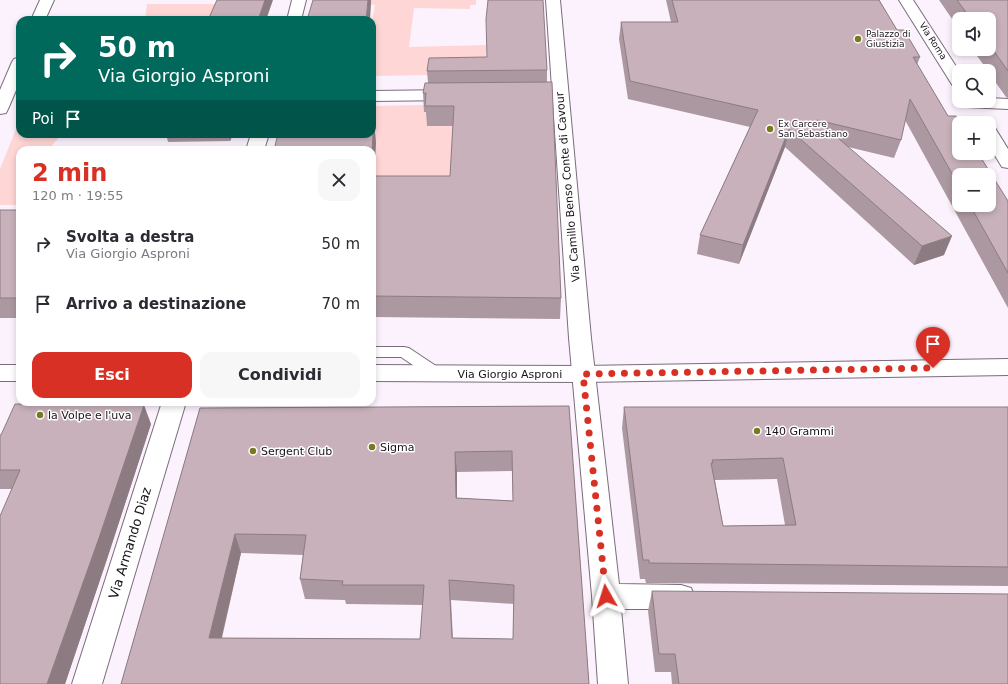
<!DOCTYPE html>
<html lang="it">
<meta charset="utf-8">
<style>
:root{--surface:#fff;--page:#f7f7f7;--text:#2b2b33;--muted:#7c7c81;--accent:#d93025}
body{margin:0;font-family:"DejaVu Sans",sans-serif;background:var(--page);color:var(--text);height:100vh;display:flex;flex-direction:column;font-size:15px;white-space:nowrap}
*{box-sizing:border-box;margin:0}
p{font-size:13px;color:var(--muted)}
.icon{flex:none;width:22px;height:22px;fill:none;stroke:currentColor;stroke-width:2;stroke-linecap:round;stroke-linejoin:round}
.map{position:relative;flex:1;overflow:hidden}
.sheet{position:absolute;left:16px;top:146px;width:360px;height:260px;display:flex;flex-direction:column;background:var(--surface);border-radius:12px;box-shadow:0 2px 6px #0003}
.sheet>*{flex:none}
.hud{position:absolute;left:16px;top:16px;width:360px;height:122px;border-radius:12px;box-shadow:0 2px 6px #0003;background:#00695c;color:#fff;overflow:hidden}
.fabs{position:absolute;left:952px;top:12px;display:grid;gap:8px}
.fabs a{display:grid;place-items:center;width:44px;height:44px;border-radius:8px;background:var(--surface);box-shadow:0 2px 6px #0003;font-size:20px}
.pin{position:absolute;display:grid;place-items:center;width:34px;height:34px;color:#fff;margin:-41px -17px;border-radius:50% 50% 50% 0;rotate:-45deg;box-shadow:0 0 4px #0007}
.pin .icon{rotate:45deg}
.me{position:absolute;width:44px;margin:-22px;rotate:354deg;stroke-linejoin:round;filter:drop-shadow(0 0 3px #0008)}
.turn{display:flex;align-items:center;gap:14px;height:84px;padding:0 16px;font-size:18px}
.turn .icon{width:52px;height:52px;stroke-width:2.5}
.turn b{display:block;font-size:28px;line-height:34px}
.then{display:flex;align-items:center;height:38px;padding:0 16px;background:#0003;gap:8px;font-size:15px}
.round{display:grid;place-items:center;flex:none;width:42px;height:42px;border-radius:12px;background:var(--page)}
.summary{display:flex;align-items:center;justify-content:space-between;height:68px;padding:0 16px}
h1{font-size:24px;font-weight:600;line-height:30px;color:var(--accent)}
.cta{display:flex;gap:8px;margin-top:auto;padding:8px 16px}
.cta a{flex:1;height:46px;border-radius:12px;background:var(--accent);color:#fff;font-size:16px;font-weight:600;line-height:46px;text-align:center}
.cta a+a{background:var(--page);color:var(--text)}
ul{padding:0;list-style:none}
li{display:flex;align-items:center;gap:12px;height:60px;padding:0 16px}
li div{flex:1}
li b{display:block;font-size:15px}
li em{font-style:normal}
.map>svg:first-child{display:block}
.green{fill:#fed6d5}
.lines{fill:none;stroke-linecap:round;stroke-linejoin:round}
.lane-casing{stroke:#7a6c7c;stroke-width:2}
.street-casing{stroke:#7a6c7c;stroke-width:2}
.secondary-casing{stroke:#7a6c7c;stroke-width:2}
.lane{fill:#fff;fill-rule:evenodd}
.street{fill:#fff;fill-rule:evenodd}
.secondary{fill:#fff;fill-rule:evenodd}
.wall{fill:#ac98a0;fill-rule:evenodd}
.shaded-wall{fill:#8c7c82}
.building{fill:#c8b1ba;stroke:#8c7c82;fill-rule:evenodd}
.route{stroke:#d93025;stroke-width:7;stroke-dasharray:0 12.6}
.poi-dot{fill:#787a22;stroke:#fff;stroke-width:1.5}
.labels{text-anchor:middle;dominant-baseline:central;stroke-width:3;stroke-linejoin:round;paint-order:stroke}
.far-poi-label{font-size:9px;fill:#19131a;stroke:#fff;text-anchor:start}
.far-street-label{font-size:9px;fill:#19131a;stroke:#fff}
.street-label{font-size:11px;fill:#19131a;stroke:#fff}
.poi-label{font-size:11px;fill:#19131a;stroke:#fff;text-anchor:start}
.near-street-label{font-size:13px;fill:#19131a;stroke:#fff}
</style>
<div class="map">
<svg width="1008" height="684" viewBox="0 0 1008 684">
<rect width="100%" height="100%" fill="#fbf2fd"/>
<!-- green -->
<g class="green">
<polygon points="361,0 476,0 476,5 470,5 470,9 414,8 409,47 486,45 487,74 372,76 372,21 375,5 360,4"/>
<polygon points="147,4 231,4 224,20 145,20"/>
<polygon points="426,105 428,112 455,126 453,196 372,196 376,143 372,134 372,106"/>
<polygon points="20,119 20,134 62,134 48,150 20,150 20,205 0,205 0,169"/>
<polygon points="50,148 141,148 140,150 49,150"/>
</g>
<g class="lines">
<!-- lane casing -->
<g class="lane-casing">
<polygon id="lane" points="372,347 404,347 409,348 442,370 444,374 442,378 437,379 432,378 401,357 372,357"/>
</g>
<!-- street casing -->
<g class="street-casing">
<g id="street">
<polygon points="292,0 306,0 301,20 287,20"/>
<polygon points="546,0 560,0 591,338 619,584 681,585 691,588 695,597 691,606 681,609 621,609 628,684 598,684 592,596 569,338"/>
<polygon points="899,0 913,0 959,71 959,88 953,86 951,83"/>
<polygon points="453,90 459,92 461,95 459,98 453,100 372,101 372,91"/>
<polygon points="989,98 1008,99 1008,109 966,107 964,103 965,101 989,101"/>
<polygon points="989,127 995,128 1008,149 1008,168 1002,167 989,146"/>
<polygon points="251,134 269,134 264,150 246,150"/>
<polygon points="162,402 186,402 102,684 72,684"/>
</g>
</g>
<!-- secondary casing -->
<g class="secondary-casing">
<g id="secondary">
<polygon points="40,0 54,0 45,20 31,20"/>
<polygon points="20,57 20,81 8,109 6,113 0,114 0,90 12,62 14,59"/>
<polygon points="1008,359 1008,375 583,382 372,381 372,365 583,366"/>
<rect x="0" y="365" width="20" height="16"/>
</g>
</g>
<!-- lane -->
<use href="#lane" class="lane"/>
<!-- street -->
<use href="#street" class="street"/>
<!-- secondary -->
<use href="#secondary" class="secondary"/>
</g>
<!-- wall -->
<g class="wall">
<path d="M666 0H879L897 30 920 57 917 65 948 116 1008 201V308L905 120 901 140 894 158 848 147 944 255 914 265 785 147 739 264 697 254 700 235 750 127 628 99 619 39 621 22H671ZM959 175 989 205H959Z"/>
<polygon points="939,0 1008,0 1008,98 1006,97 989,73 989,71 988,71 972,49 989,49 989,19 959,19 959,29"/>
<polygon points="547,70 547,82 561,298 560,319 372,317 372,150 374,123 376,143 374,176 450,176 453,126 427,126 426,112 424,112 423,93 428,83 427,71"/>
<polygon points="166,134 233,134 230,141 168,142"/>
<rect x="0" y="210" width="20" height="108"/>
<path d="M569 406 589 684H121L200 408ZM512 471 513 501 457 498V472ZM241 553 303 555 300 579 305 599 345 600 346 604 423 605 420 639 222 638ZM451 600 514 604 513 639 453 638Z"/>
<path d="M624 407H1008V586L646 583 645 579H640L622 428ZM777 479 785 525 723 526 715 480Z"/>
<polygon points="151,424 108,556 65,684 0,684 12,489 0,489 0,435"/>
<polygon points="652,591 1008,684 672,684 671,672 655,672 648,611"/>
</g>
<!-- shaded-wall -->
<g class="shaded-wall">
<polygon points="265,0 273,0 266,20 258,20"/>
<polygon points="368,0 371,0 371,4 370,20 366,20"/>
<polygon points="374,123 376,143 372,196 372,150"/>
<polygon points="789,129 785,147 739,264 743,245"/>
<polygon points="229,134 233,134 230,141"/>
<polygon points="952,236 944,255 914,265 922,246"/>
<polygon points="144,405 151,424 108,556 65,684 47,684"/>
<polygon points="455,452 457,472 457,519 456,498"/>
<polygon points="235,534 241,553 217,657 209,638"/>
</g>
<!-- building -->
<g class="building">
<polygon points="217,0 265,0 258,20 208,20"/>
<polygon points="313,0 368,0 366,20 307,20"/>
<polygon points="488,0 543,0 547,70 427,71 429,58 487,57 486,19"/>
<polygon points="672,0 879,0 897,30 904,30 920,57 913,57 948,116 956,116 960,123 959,123 959,153 978,153 1008,201 1008,273 970,205 989,205 989,175 959,175 959,186 910,99 901,140 817,120 952,236 922,246 789,129 743,245 700,235 758,110 630,81 621,22 678,22"/>
<polygon points="957,0 1008,0 1008,71 989,44 989,19 971,19"/>
<polygon points="123,18 123,20 94,20"/>
<polygon points="552,82 561,298 372,296 372,176 450,176 454,106 425,106 426,93 423,93 425,83"/>
<polygon points="372,123 374,123 372,150 274,150 278,134 372,134"/>
<rect x="0" y="210" width="20" height="88"/>
<polygon points="15,404 144,405 99,538 47,684 0,684 0,516 20,470 0,470 0,435 1,435"/>
<path d="M569 406 589 684H121L200 408ZM512 451 513 501 456 498 455 452ZM235 534 306 535 300 579 343 581 342 585H424L420 639 209 638ZM449 580 514 585 513 639 452 638Z"/>
<path d="M624 407H1008V567L649 563V560H643ZM783 458 796 525 723 526 711 463H713L712 460Z"/>
<polygon points="652,591 1008,594 1008,684 679,684 675,654 659,654"/>
</g>
<g class="lines">
<!-- route -->
<polyline class="route" points="606,596 583,374 933,368"/>
</g>
<!-- markers -->
<g class="poi-dot">
<circle cx="858" cy="39" r="4"/>
<circle cx="770" cy="129" r="4"/>
<circle cx="40" cy="415" r="4"/>
<circle cx="757" cy="431" r="4"/>
<circle cx="372" cy="447" r="4"/>
<circle cx="253" cy="451" r="4"/>
</g>
<g class="labels">
<!-- far-poi labels -->
<g class="far-poi-label">
<text x="866" y="34">Palazzo di<tspan x="866" dy="10">Giustizia</tspan></text>
<text x="778" y="124">Ex Carcere<tspan x="778" dy="10">San Sebastiano</tspan></text>
</g>
<!-- far-street labels -->
<g class="far-street-label">
<text transform="translate(933 41) rotate(57)">Via Roma</text>
</g>
<!-- street labels -->
<g class="street-label">
<text transform="translate(568 187) rotate(-95)">Via Camillo Benso Conte di Cavour</text>
<text x="510" y="374">Via Giorgio Asproni</text>
</g>
<!-- poi labels -->
<g class="poi-label">
<text x="48" y="415">la Volpe e l'uva</text>
<text x="765" y="431">140 Grammi</text>
<text x="380" y="447">Sigma</text>
<text x="261" y="451">Sergent Club</text>
</g>
<!-- near-street labels -->
<g class="near-street-label">
<text transform="translate(130 543) rotate(-73)">Via Armando Diaz</text>
</g>
</g>
</svg>
<div class="fabs">
<a><svg class="icon" aria-label="sound" viewBox="0 0 24 24"><path d="M4 9h4l5-4v14l-5-4H4zM17 9q2 3 0 6"/></svg></a>
<a><svg class="icon" aria-label="search" viewBox="0 0 24 24"><circle cx="10" cy="10" r="6"/><path d="M15 15l6 6"/></svg></a>
<a>+</a>
<a>−</a>
</div>
<div class="pin" style="left:933px;top:368px;background:#d93025"><svg class="icon" aria-label="arrive" viewBox="0 0 24 24"><path d="M6 21V4h12l-3 4 3 4H6"/></svg></div>
<svg class="me" style="left:606px;top:596px" viewBox="-20 -20 40 40"><path d="M0-17L14 15 0 8-14 15z" fill="#d93025" stroke="#fff" stroke-width="4"/></svg>
<div class="hud">
<div class="turn"><svg class="icon" aria-label="right" viewBox="0 0 24 24"><path d="M7 20v-9h11M14 6l5 5-5 5"/></svg><div><b>50 m</b>Via Giorgio Asproni</div></div>
<div class="then">Poi<svg class="icon" aria-label="arrive" viewBox="0 0 24 24"><path d="M6 21V4h12l-3 4 3 4H6"/></svg></div>
</div>
<section class="sheet">
<div class="summary"><div><h1>2 min</h1><p>120 m · 19:55</p></div><a class="round"><svg class="icon" aria-label="close" viewBox="0 0 24 24"><path d="M6 6l12 12M18 6L6 18"/></svg></a></div>
<ul>
<li><svg class="icon" aria-label="right" viewBox="0 0 24 24"><path d="M7 20v-9h11M14 6l5 5-5 5"/></svg><div><b>Svolta a destra</b><p>Via Giorgio Asproni</p></div><em>50 m</em></li>
<li><svg class="icon" aria-label="arrive" viewBox="0 0 24 24"><path d="M6 21V4h12l-3 4 3 4H6"/></svg><div><b>Arrivo a destinazione</b></div><em>70 m</em></li>
</ul>
<div class="cta"><a>Esci</a><a>Condividi</a></div>
</section>
</div>
